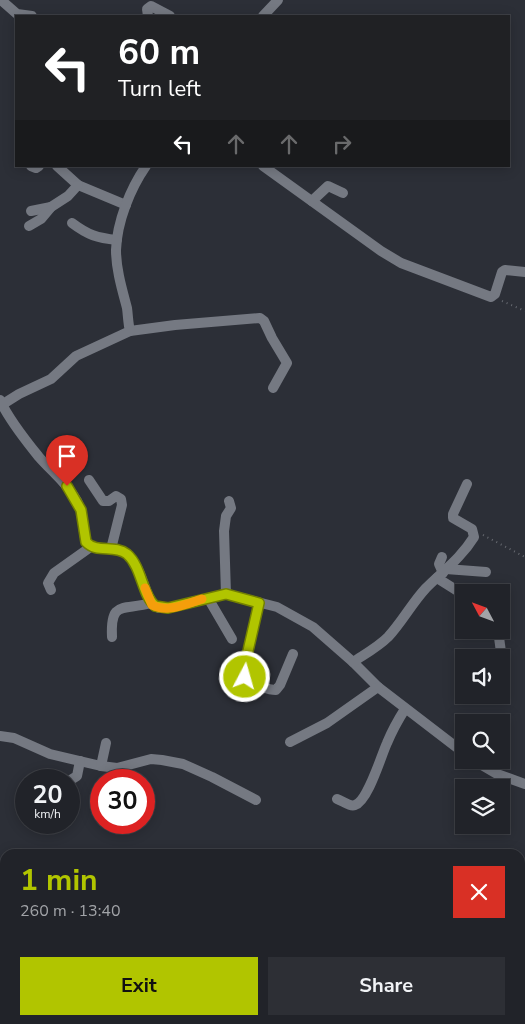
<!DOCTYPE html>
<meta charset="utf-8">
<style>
:root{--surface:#212329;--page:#2d2f35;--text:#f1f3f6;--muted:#a2a4a8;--line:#3e4046;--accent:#b1c500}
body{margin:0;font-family:"Nunito Sans",sans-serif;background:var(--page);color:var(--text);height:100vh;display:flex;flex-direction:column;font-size:19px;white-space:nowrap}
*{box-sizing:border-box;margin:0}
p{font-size:16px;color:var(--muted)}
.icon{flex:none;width:28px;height:28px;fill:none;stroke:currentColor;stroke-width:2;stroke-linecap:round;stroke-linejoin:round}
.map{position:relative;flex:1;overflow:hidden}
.panel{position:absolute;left:0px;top:849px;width:525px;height:176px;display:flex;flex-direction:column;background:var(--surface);border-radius:15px 15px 0 0;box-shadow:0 2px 12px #0003,0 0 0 1px var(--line)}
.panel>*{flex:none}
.top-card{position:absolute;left:15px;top:15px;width:495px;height:152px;border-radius:0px;box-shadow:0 2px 12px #0003,0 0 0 1px var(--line);background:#202124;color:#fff;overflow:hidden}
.needle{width:32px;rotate:311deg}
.controls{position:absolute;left:455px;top:584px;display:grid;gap:10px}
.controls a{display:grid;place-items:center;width:55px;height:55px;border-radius:0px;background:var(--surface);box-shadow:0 2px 12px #0003,0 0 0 1px var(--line);font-size:25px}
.speed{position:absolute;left:15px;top:769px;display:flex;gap:10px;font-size:25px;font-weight:700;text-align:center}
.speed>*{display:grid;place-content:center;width:65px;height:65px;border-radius:50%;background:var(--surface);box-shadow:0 2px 12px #0003,0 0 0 1px var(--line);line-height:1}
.speed small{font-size:12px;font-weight:400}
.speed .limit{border:8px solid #d22;background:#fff;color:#111}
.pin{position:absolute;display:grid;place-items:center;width:42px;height:42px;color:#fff;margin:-51px -21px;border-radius:50% 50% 50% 0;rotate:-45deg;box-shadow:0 0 5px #0007}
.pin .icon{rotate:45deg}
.me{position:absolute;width:55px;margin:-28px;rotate:6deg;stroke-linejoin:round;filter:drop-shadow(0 0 4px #0008)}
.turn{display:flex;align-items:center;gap:18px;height:105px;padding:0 20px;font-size:22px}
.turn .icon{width:65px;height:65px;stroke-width:2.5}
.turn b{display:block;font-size:35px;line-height:42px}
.lanes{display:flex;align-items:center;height:48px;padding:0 20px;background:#0003;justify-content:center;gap:25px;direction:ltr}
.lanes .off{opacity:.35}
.round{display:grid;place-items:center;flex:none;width:52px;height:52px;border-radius:0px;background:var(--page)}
.summary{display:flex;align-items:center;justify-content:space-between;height:85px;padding:0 20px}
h1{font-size:30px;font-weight:700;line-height:38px;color:var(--accent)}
.cta{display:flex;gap:10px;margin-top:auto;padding:10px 20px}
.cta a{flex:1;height:58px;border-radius:0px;background:var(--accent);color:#111;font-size:20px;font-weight:700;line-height:58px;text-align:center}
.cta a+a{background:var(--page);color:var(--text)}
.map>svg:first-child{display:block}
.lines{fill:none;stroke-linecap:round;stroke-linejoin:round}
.path{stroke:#666970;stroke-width:2;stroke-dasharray:1 4;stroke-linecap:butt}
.minor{stroke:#757982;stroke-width:10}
.route-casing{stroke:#738000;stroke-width:12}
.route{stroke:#b1c500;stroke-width:9}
.slow{stroke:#f59e0b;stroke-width:9}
</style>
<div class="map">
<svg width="525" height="1024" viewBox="0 0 525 1024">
<rect width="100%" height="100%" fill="#2c2f37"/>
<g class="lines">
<!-- path -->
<g class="path">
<polyline points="502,301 525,311"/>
<polyline points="483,535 525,557"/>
</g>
<!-- minor -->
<g class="minor">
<polyline points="1,0 17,14 32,16"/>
<polyline points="148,16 147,9 151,6 170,16"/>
<polyline points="263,16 278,0"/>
<polyline points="31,166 36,168 39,166"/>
<polyline points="57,166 78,185 126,205"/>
<polyline points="263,166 381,251 401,263 491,297 495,294 502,272 505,270 525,272"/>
<polyline points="312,201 328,186 343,193"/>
<polyline points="31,211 51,207"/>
<path d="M72 223C88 235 97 238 117 240"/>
<polyline points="29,226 41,219 51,207 68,196 78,185"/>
<polyline points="130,331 175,325 260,318 264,321 272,338 287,363 273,388"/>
<path d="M0 400C8 418 26 441 39 457 52 472 67 483 77 501 84 514 82 528 86 542 97 554 113 544 126 553 141 565 143 589 153 605L159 608H168L226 594 277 607 313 627 353 662 378 687 464 753"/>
<path d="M0 406 19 394 51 379 76 356 130 331C128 323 128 315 127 308 122 289 116 269 116 250 117 222 130 189 146 166"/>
<polyline points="89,480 103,501 109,501 116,496 121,499 122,505 111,549"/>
<polyline points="442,557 439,564 443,573"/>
<polyline points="446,569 486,572"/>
<polyline points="437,578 464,595"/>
<polyline points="51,590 48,583 54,573 92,546"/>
<polyline points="226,594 224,531 226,516 231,508 229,501"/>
<polyline points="208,598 232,639"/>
<path d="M259 603 245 664C244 677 247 682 259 686 265 688 270 690 276 690L280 685 293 654"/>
<polyline points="498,630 501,652"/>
<path d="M112 637C110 599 124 611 151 603"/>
<path d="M353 662C365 654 378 647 388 637 402 622 412 603 426 588 443 571 461 558 474 537L472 529 453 518V514L467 484"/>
<polyline points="0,736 14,738 50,754 101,766 117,768 151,759 162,760 183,764 212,777 256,800"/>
<polyline points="290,742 327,723 378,687"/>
<polyline points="473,760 497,774 525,784"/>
<polyline points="101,766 106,743"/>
<polyline points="69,781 77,776 80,761"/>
<path d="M337 799C343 801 350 807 355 805 368 801 381 756 387 743 392 731 398 720 405 709"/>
<polyline points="0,890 5,898"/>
<polyline points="58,1020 68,1022"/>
<polyline points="42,1021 44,1020"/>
<polyline points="169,1024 176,1020"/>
</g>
</g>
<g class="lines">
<!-- route casing -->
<g class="route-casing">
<path id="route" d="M67 486 81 510 86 542C97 554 114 544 127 554 142 567 142 595 155 606L168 608 226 594 259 603 245 664V677"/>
</g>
<!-- route -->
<use href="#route" class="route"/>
<!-- slow -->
<path class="slow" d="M145 588 152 605C167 613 187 604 202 599"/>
</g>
</svg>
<div class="controls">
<a><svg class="needle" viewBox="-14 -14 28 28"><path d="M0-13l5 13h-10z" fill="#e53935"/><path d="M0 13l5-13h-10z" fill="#a2a4a8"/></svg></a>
<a><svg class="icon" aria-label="sound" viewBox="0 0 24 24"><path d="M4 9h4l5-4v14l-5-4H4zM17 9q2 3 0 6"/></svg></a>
<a><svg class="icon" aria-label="search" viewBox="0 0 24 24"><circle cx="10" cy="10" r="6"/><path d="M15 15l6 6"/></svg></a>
<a><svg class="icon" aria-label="layers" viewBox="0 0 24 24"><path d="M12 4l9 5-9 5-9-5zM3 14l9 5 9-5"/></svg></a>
</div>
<div class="speed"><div>20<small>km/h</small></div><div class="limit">30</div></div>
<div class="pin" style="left:67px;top:486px;background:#d93025"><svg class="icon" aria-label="arrive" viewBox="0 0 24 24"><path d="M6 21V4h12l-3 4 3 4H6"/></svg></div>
<svg class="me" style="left:245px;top:677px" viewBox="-20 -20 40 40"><circle r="17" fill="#b1c500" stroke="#fff" stroke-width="3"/><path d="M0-11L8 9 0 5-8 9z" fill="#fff"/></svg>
<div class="top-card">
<div class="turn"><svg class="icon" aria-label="left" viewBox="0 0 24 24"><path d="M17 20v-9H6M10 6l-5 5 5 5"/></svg><div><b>60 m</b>Turn left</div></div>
<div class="lanes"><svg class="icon" aria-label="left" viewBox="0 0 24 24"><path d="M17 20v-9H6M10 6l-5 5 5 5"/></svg><svg class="icon off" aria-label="ahead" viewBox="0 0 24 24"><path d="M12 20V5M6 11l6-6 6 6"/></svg><svg class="icon off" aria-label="ahead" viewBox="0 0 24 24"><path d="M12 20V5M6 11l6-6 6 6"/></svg><svg class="icon off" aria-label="right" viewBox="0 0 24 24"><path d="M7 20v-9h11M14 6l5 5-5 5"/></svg></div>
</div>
<section class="panel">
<div class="summary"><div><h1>1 min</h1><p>260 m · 13:40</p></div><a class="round" style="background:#d93025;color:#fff"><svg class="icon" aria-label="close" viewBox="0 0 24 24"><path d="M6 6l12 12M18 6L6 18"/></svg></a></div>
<div class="cta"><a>Exit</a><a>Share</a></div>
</section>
</div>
